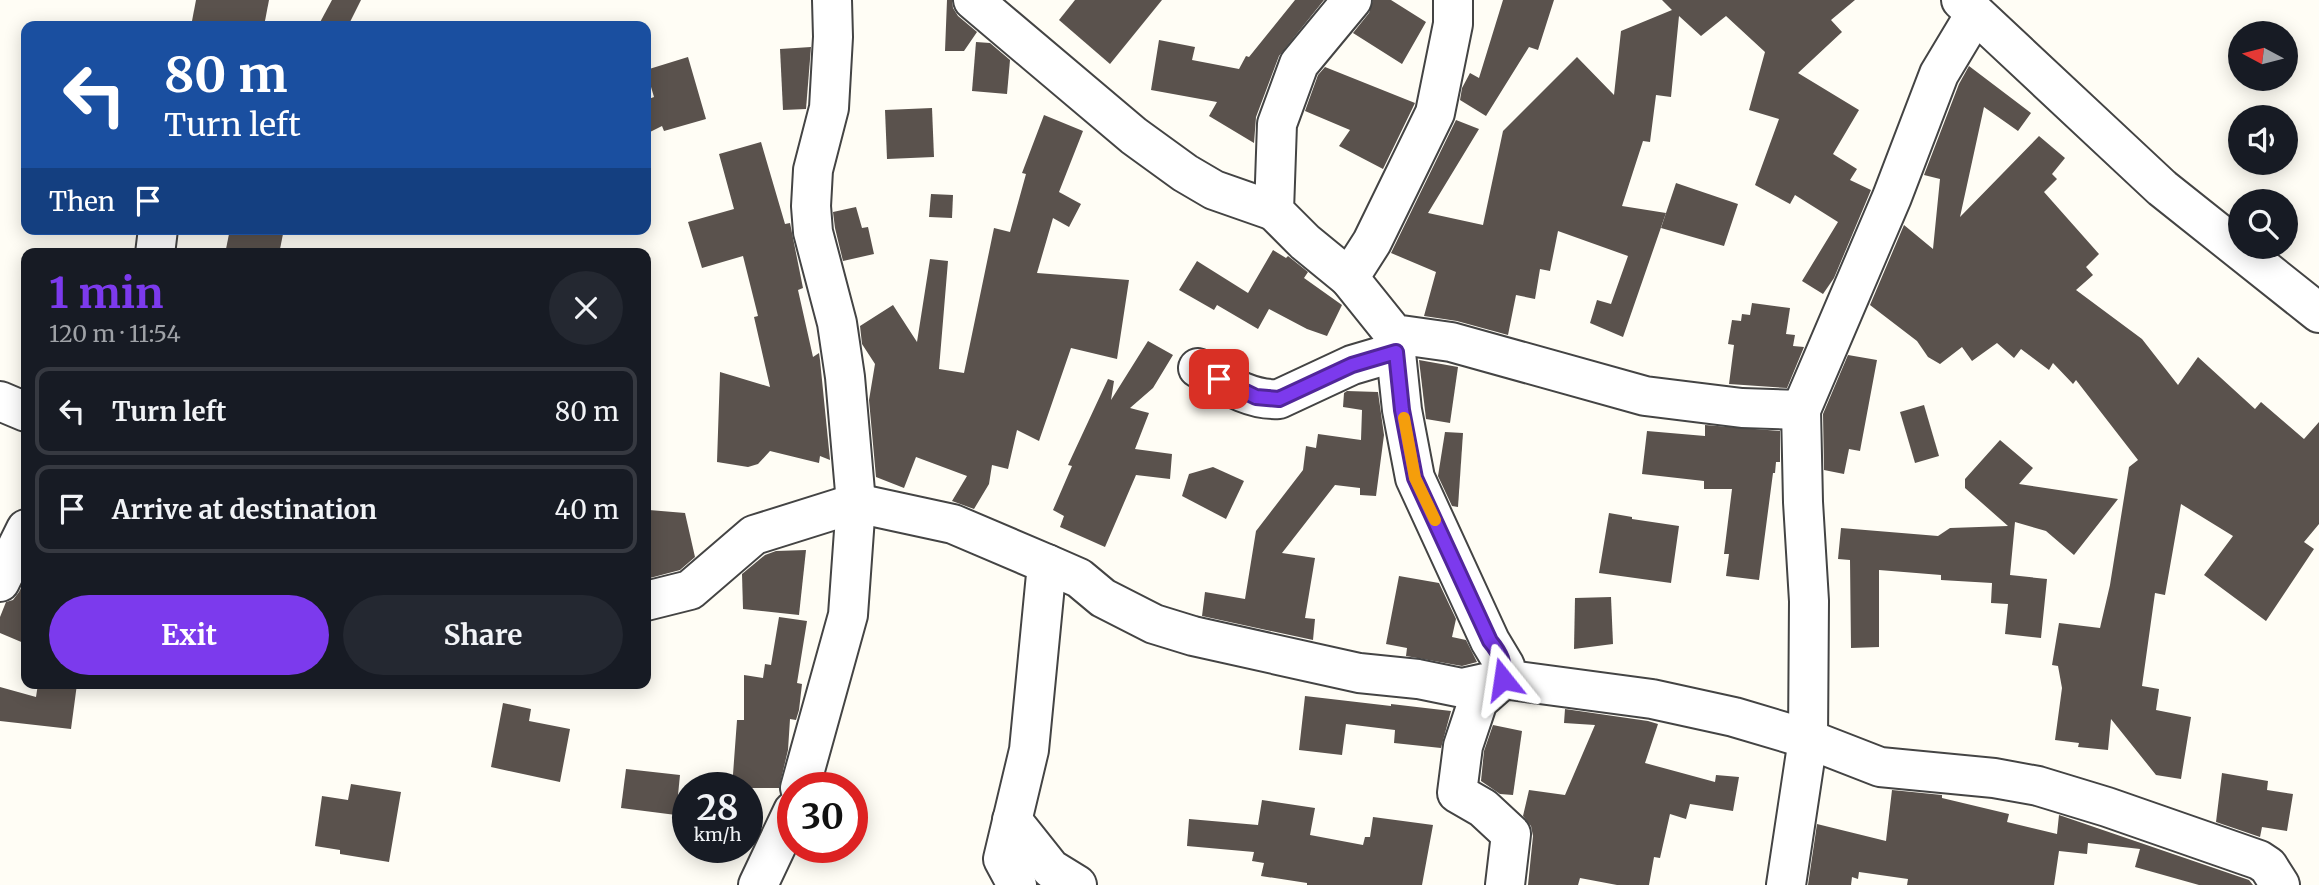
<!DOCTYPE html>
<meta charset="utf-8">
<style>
:root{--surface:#171b24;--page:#242831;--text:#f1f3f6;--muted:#9ea1a6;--line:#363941;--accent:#7c3aed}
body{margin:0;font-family:Merriweather,serif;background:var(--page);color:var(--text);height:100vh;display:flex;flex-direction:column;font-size:26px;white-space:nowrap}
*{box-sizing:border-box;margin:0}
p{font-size:23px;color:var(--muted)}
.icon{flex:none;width:38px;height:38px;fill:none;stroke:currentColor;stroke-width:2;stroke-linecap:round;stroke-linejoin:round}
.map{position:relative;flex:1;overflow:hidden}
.panel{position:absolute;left:21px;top:248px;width:630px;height:441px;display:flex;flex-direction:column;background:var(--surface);border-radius:14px;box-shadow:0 4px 18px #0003}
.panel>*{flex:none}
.guide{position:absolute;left:21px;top:21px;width:630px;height:214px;border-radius:14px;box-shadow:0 4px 18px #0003;background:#1a4fa0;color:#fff;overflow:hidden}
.needle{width:46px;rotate:277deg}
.tools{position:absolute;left:2228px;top:21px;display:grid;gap:14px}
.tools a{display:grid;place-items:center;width:70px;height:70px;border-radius:50%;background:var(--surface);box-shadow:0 4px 18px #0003;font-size:35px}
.speed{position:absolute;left:672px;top:772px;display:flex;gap:14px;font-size:35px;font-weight:700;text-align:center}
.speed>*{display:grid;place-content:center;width:91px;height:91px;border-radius:50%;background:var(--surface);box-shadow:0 4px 18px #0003;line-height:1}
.speed small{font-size:18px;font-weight:400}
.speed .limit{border:10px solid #d22;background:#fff;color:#111}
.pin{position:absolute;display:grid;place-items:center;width:60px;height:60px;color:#fff;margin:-30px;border-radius:14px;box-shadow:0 4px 10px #0006}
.me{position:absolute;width:77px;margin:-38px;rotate:345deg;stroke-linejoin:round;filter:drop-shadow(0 0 5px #0008)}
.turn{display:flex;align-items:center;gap:24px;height:147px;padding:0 28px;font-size:32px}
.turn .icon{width:91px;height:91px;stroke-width:2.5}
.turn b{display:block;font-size:49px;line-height:60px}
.then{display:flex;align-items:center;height:66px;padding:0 28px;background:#0003;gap:14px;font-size:26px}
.round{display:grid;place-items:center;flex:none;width:74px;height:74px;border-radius:37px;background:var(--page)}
.headline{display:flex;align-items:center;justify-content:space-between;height:119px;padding:0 28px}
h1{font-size:42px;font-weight:700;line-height:52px;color:var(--accent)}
.action{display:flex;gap:14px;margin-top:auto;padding:14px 28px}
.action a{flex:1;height:80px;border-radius:42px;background:var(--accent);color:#fff;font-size:28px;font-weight:700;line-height:80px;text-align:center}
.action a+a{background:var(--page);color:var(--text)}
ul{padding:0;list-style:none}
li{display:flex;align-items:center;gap:21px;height:88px;margin:0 14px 10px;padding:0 14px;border:4px solid var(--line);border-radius:14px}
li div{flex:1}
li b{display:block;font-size:26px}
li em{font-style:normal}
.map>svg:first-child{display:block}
.building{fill:#5a524d}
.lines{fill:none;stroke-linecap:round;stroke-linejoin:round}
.minor-casing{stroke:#444;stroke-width:42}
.minor{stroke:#fff;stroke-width:38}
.route-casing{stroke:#51269a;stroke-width:18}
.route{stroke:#7c3aed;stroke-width:12}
.slow{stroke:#f59e0b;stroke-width:12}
</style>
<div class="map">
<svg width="2319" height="885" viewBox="0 0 2319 885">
<rect width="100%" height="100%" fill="#fffdf5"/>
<!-- building -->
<g class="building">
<polygon points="196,0 269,0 264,26 223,26 192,21"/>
<polygon points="332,0 361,0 348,26 318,26"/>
<polygon points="947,0 952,0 953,8 958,16 977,32 964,51 945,51"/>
<polygon points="1075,0 1162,0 1110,64 1059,20"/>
<polygon points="1295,0 1324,0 1279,56 1256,117 1254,143 1209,116 1217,102 1151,90 1159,40 1195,47 1192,60 1239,69 1246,56 1249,57"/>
<polygon points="1373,0 1391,0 1426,22 1402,64 1353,33 1369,13"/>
<polygon points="1503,0 1554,0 1538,50 1529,47 1486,116 1460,100 1462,88 1470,73 1479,78"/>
<polygon points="1662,0 1855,0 1831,20 1842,32 1798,73 1859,110 1833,154 1857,169 1850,180 1871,190 1834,278 1823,294 1802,281 1838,222 1795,195 1790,204 1755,185 1779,119 1749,110 1765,52 1726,16 1701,36 1679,16 1671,97 1656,95 1650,142 1643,141 1622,206 1666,213 1623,337 1590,323 1597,300 1611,304 1628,256 1558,231 1550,271 1540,269 1535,299 1516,295 1508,335 1457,321 1424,316 1436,272 1391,253 1456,120 1479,129 1428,213 1483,225 1503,131 1577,57 1614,95 1621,31 1672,10"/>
<polygon points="976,42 990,43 1010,60 1007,94 972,91"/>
<polygon points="811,47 806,109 783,110 780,49"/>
<polygon points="688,57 706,119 664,131 662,126 646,134 646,100 654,97 646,70"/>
<polygon points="1969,66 2031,113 2018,131 1984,107 1960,217 2039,136 2065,158 2052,174 2057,179 2044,192 2099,254 2086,267 2093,275 2076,290 2142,339 2178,385 2198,357 2255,409 2261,402 2304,439 2319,422 2319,524 2304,542 2314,549 2266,621 2204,575 2233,536 2181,504 2165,595 2155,593 2142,686 2159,689 2156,710 2191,717 2181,779 2156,775 2111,719 2108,750 2078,747 2079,743 2055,740 2062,688 2058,666 2052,665 2059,623 2100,628 2110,585 2129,467 2138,460 2076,380 2073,384 2053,363 2049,370 2021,349 2014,358 1997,343 1972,361 1962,347 1940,364 1928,357 1917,341 1870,305 1904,225 1933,249 1940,179 1924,175 1959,84"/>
<polygon points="1325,67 1415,103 1383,169 1339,146 1350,130 1305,111 1318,75"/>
<polygon points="932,108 934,157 887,159 885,110"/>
<polygon points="1044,115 1083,131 1059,192 1081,204 1069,227 1053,218 1037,273 1129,280 1117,359 1071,348 1039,441 1017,430 1008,469 992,465 989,484 974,509 952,501 967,476 916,457 904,488 876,477 869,400 875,364 862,344 860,326 893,305 917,342 930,259 948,261 939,369 964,373 994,228 1010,232 1026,174 1022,173"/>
<polygon points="761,142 785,224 790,223 803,288 798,290 813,357 819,353 820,360 830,460 820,456 819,463 770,451 758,464 748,467 717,462 720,372 770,387 754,317 758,316 743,256 702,268 688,222 734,209 719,154"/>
<polygon points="1676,183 1738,204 1724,246 1661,228"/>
<polygon points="931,194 953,195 952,218 929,217"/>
<polygon points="856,207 862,228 868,227 874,254 843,261 835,228 833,212"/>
<polygon points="230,229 284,229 279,254 225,254"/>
<polygon points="1273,250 1286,258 1288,256 1308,272 1304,278 1342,305 1327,336 1307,329 1269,309 1258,329 1217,305 1214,310 1179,290 1197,261 1248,293"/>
<polygon points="1752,303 1790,308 1786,334 1795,335 1793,346 1804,347 1787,388 1729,384 1734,345 1728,344 1732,320 1741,321 1742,314 1750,315"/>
<polygon points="1148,341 1173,355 1153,388 1130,408 1149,413 1135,449 1172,454 1170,479 1136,475 1105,547 1060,527 1064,516 1053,510 1072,466 1068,465 1108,379 1114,381 1111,400"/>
<polygon points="1848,355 1877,360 1860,451 1849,449 1844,474 1824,470 1823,414"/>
<polygon points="1419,360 1458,367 1450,423 1426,419"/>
<polygon points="1347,391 1378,392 1384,435 1376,496 1360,495 1360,488 1335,485 1282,553 1315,558 1305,618 1315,619 1313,640 1202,616 1205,592 1245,599 1256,531 1303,470 1306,446 1316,448 1318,434 1361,440 1362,410 1343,407 1344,393"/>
<polygon points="1924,405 1939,456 1915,463 1900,412"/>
<polygon points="1705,425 1780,431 1780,462 1776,462 1775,473 1773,473 1759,580 1726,576 1729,554 1724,554 1732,489 1704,489 1704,481 1642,474 1647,431 1705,436"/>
<polygon points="1445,432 1463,433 1458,507 1452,506 1438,476"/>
<polygon points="2000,440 2033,468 2019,484 2118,499 2074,555 2046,531 2015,522 2010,575 2047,579 2041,638 2005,634 2008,604 1991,603 1992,583 1941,580 1941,575 1879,570 1879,647 1851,648 1850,560 1838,559 1841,528 1938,536 1950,528 2008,526 1965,488 1965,479"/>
<polygon points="1213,467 1244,481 1226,519 1182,496 1189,474"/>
<polygon points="649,510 685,513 695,557 680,570 646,579"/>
<polygon points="1609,513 1632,517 1632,519 1679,526 1671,583 1599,573"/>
<polygon points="806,550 799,615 743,609 742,574 765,555 776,551"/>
<polygon points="1399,576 1439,583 1456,619 1452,637 1466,640 1477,662 1462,666 1406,656 1407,648 1386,644"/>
<polygon points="26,578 26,644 0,633 0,617 6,602 13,600 19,592"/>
<polygon points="1611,597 1613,644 1574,649 1575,598"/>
<polygon points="779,617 807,621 797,683 802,684 799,710 796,720 790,719 788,750 779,788 732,788 737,720 744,720 744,675 763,678 765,664 771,665"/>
<polygon points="38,684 77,684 71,729 0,721 0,687 36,697"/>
<polygon points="1305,696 1391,706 1391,704 1451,711 1441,748 1394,743 1395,730 1346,724 1342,755 1299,750"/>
<polygon points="503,703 531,709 529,721 570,729 560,782 491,767"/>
<polygon points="1565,709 1648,721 1658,724 1645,763 1715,782 1716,775 1739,777 1733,811 1690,804 1686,819 1670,814 1660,858 1654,857 1649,885 1617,885 1580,878 1578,885 1528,885 1533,836 1531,826 1523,816 1529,790 1565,795 1595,725 1564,723"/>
<polygon points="1493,725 1522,731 1513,795 1500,794 1481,781 1484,751"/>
<polygon points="626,769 680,775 676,815 621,808"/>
<polygon points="2222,773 2268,781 2267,790 2293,794 2287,831 2262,827 2260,837 2216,822"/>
<polygon points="351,784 401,792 389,862 340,854 340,850 315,846 322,796 348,800"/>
<polygon points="1892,790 1942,795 1942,798 2009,814 2007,822 2057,834 2059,815 2249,880 2253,885 2199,885 2135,867 2140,849 2088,843 2087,854 2059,851 2054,885 1907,885 1908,879 1859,872 1858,879 1852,877 1851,885 1808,885 1817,824 1886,841"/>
<polygon points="1262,800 1315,808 1310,835 1363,845 1365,837 1370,837 1373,817 1433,825 1422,885 1307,885 1307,883 1261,876 1264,863 1252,861 1254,852 1187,846 1189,819 1258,825"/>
</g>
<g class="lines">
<!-- minor casing -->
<g class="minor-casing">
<g id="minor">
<polyline points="973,0 1134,136 1185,173 1214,190 1274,211"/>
<polyline points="1352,0 1299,64 1277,124 1274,211 1305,242 1349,278 1372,242 1435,113 1453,24 1453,0"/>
<polyline points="1961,0 2162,188 2319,313"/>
<polyline points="155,254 158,229"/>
<polyline points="1349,278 1394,334 1451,342 1645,396 1742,408 1801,410"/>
<path d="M1198 368C1223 382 1249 401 1279 399L1352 365 1396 352"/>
<polyline points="0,401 26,412"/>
<polyline points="1047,564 1079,578 1103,598 1154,624 1193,636 1359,673 1418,679 1462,688 1503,679 1505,666 1490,641 1415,478 1402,410 1394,334"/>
<polyline points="0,582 26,529"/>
<polyline points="646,601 690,590 754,535 856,503 953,524 1047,564 1029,750 1003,859 1017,885"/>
<polyline points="800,788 848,615 856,503 845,377 837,323 813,232 811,206 813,170 829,108 833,37 832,0"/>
<polyline points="1012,820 1051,869 1077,885"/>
<polyline points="758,885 793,811"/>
<polyline points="1505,885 1511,834 1483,808 1457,793 1463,746 1478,701 1503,679 1652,699 1734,717 1808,739 1880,767 1994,778 2038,786 2107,807 2259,860 2268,866 2280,885"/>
<polyline points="1786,885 1808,739 1809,601 1803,502 1801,410 1892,197 1939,74 1975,14"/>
</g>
</g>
<!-- minor -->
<use href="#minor" class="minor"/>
</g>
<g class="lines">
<!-- route casing -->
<g class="route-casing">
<path id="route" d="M1219 379 1256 397 1279 399 1352 365 1396 352 1402 410 1415 478 1490 641C1500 653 1505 663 1503 679"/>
</g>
<!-- route -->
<use href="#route" class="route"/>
<!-- slow -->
<polyline class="slow" points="1404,418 1415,478 1435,520"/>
</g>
</svg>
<div class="tools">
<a><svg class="needle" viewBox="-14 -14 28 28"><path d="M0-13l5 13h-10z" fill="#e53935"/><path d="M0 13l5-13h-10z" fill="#9ea1a6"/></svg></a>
<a><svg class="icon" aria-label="sound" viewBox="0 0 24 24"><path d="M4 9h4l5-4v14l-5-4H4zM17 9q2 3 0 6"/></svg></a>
<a><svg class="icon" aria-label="search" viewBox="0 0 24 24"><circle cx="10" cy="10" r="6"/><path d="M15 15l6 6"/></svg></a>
</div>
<div class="speed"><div>28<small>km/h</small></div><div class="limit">30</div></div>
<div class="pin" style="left:1219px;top:379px;background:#d93025"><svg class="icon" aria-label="arrive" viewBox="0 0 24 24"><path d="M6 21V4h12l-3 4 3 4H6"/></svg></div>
<svg class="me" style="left:1503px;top:679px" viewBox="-20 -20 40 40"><path d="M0-17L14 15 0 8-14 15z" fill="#7c3aed" stroke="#fff" stroke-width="4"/></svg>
<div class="guide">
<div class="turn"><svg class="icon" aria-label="left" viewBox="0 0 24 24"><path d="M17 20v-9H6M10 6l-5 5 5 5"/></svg><div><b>80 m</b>Turn left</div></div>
<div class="then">Then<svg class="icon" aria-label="arrive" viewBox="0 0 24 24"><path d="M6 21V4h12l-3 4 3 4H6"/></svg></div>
</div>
<section class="panel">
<div class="headline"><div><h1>1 min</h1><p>120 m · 11:54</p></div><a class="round"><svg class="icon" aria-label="close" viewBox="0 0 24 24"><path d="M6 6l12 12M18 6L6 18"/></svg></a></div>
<ul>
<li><svg class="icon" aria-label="left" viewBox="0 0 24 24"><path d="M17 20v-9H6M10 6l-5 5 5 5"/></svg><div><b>Turn left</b></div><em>80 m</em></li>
<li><svg class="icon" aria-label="arrive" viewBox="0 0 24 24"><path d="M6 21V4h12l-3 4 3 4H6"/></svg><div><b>Arrive at destination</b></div><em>40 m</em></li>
</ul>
<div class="action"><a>Exit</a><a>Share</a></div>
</section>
</div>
